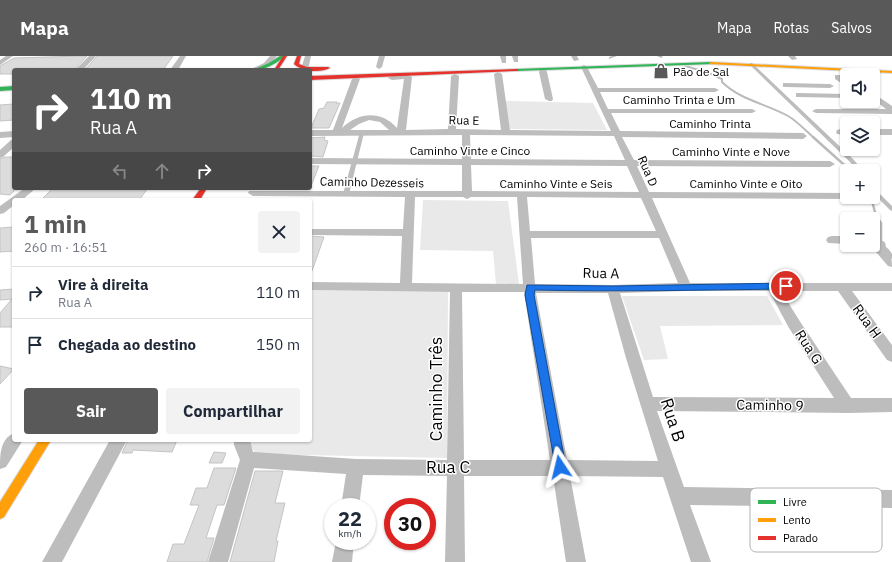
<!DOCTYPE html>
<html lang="pt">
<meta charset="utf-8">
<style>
:root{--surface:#fff;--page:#f2f2f3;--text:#1f2937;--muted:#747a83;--line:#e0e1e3;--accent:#595959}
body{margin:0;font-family:"IBM Plex Sans",sans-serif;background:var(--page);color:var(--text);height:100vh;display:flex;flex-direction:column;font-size:15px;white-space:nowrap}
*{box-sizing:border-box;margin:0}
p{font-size:13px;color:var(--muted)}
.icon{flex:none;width:22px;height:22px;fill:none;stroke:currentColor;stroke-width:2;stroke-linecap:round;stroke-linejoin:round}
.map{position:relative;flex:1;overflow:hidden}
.sheet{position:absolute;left:12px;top:142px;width:300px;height:244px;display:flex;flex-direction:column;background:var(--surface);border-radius:4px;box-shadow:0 1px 3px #0004}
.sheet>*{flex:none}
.top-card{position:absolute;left:12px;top:12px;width:300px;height:122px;border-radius:4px;box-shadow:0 1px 3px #0004;background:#595959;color:#fff;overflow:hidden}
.fabs{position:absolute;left:840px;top:12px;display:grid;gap:8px}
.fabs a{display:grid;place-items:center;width:40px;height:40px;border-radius:4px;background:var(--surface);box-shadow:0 1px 3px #0004;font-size:20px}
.speed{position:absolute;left:324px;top:442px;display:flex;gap:8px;font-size:20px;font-weight:700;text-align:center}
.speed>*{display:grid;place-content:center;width:52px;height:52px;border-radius:50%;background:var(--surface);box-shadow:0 1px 3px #0004;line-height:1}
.speed small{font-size:10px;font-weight:400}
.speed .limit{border:6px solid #d22;background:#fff;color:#111}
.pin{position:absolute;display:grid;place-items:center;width:34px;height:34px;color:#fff;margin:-17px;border:2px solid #fff;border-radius:50%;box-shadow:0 1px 4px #0007}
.me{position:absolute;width:44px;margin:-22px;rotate:350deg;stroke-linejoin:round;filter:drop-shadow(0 0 3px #0008)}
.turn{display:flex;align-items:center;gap:14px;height:84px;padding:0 12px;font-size:18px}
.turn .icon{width:52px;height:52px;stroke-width:2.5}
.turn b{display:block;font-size:28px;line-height:34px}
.lanes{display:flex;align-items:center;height:38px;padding:0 12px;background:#0003;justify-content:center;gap:20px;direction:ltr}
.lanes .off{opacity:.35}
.round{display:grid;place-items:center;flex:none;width:42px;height:42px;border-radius:4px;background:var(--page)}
.head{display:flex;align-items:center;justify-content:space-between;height:68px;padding:0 12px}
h1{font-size:24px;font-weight:700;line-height:30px;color:var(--accent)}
.primary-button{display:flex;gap:8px;margin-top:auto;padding:8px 12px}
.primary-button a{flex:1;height:46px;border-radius:4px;background:var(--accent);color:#fff;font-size:16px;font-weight:700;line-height:46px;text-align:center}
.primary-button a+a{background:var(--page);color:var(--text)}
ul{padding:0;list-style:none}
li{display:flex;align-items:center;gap:12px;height:52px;padding:0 12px;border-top:1px solid var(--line)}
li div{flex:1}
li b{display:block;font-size:15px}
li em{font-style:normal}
header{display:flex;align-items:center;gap:24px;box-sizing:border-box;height:56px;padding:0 20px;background:var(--accent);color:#fff}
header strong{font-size:19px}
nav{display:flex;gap:22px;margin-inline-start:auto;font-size:14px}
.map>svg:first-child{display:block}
.green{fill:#e9e9e9}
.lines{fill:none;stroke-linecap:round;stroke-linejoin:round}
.stream-far2{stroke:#bbb;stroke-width:2}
.stream-far1{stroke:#bbb;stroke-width:2.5}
.stream{stroke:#bbb;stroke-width:3.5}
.building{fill:#dcdcdc;stroke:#c4c4c4}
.fast-casing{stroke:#dbdbdb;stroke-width:2}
.slow-casing{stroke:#dbdbdb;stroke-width:2}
.jam-casing{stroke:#dbdbdb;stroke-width:2}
.lane{fill:#bdbdbd;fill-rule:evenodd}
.street{fill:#bdbdbd;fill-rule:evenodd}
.fast{fill:#30b455;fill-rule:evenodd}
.slow{fill:#ff9f0a;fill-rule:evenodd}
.jam{fill:#e5322d;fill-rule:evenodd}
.route{fill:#1a73e8;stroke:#114b97}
.labels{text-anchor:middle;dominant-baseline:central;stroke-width:3;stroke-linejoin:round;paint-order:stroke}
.far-poi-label{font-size:12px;fill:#000;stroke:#fff;text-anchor:start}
.far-street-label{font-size:12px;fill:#000;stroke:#fff}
.street-label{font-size:14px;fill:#000;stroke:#fff}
.near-street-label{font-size:17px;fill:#000;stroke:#fff}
.key{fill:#fff;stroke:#b2b2b2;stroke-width:1}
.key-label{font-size:11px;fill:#000}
</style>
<header>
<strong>Mapa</strong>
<nav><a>Mapa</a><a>Rotas</a><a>Salvos</a></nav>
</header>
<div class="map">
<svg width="892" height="506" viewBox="0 0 892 506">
<rect width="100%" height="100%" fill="#fff"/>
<!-- green -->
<g class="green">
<polygon points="505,45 593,47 607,74 510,73"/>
<polygon points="423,144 508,145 519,228 496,228 493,195 420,194"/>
<polygon points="310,234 448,236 447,402 256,398 249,387 250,384 310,384"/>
<polygon points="622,240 767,240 783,269 660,270 668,303 644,304"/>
</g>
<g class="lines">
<!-- stream-far2 -->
<path class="stream-far2" d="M682 9 709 17 722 23V26C740 44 767 48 788 60 797 65 806 75 814 82"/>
<!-- stream-far1 -->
<g class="stream-far1">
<polyline points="813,81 851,115"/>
<polyline points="871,141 876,160 881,167 881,185 883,188"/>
</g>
<!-- stream -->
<g class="stream">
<polyline points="883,187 884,189"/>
<polyline points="887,194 892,201"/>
</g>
</g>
<!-- building -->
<g class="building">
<polygon points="81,0 87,0 74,14 14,14 14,18 0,18 0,10 14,2"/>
<polygon points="97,0 173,0 163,14 85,14"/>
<polygon points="327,46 337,46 336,47 340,47 329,72 311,72 319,53 324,52"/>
<polygon points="14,48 14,64 0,65 0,49"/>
<polygon points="325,81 324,84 328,85 323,101 310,100 310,82"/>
<polygon points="5,101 14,101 14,135 10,139 0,138 0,103"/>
<polygon points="310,110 319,110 311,130 310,130"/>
<polygon points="53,132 148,132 139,144 41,144"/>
<polygon points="14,171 14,195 0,196 0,172"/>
<polygon points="310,180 324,181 312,215 310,215"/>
<polygon points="14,233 14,271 0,271 0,257 12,243 0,244 0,234"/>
<polygon points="0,310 14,313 0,328"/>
<polygon points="128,384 177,384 172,396 133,394 132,397 122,397"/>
<polygon points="214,396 226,397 222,407 209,407"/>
<polygon points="214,412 236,412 224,449 217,449 206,482 214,482 207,506 167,506 173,488 184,488 199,449 190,449 196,432 207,432"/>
<polygon points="255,415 283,415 275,447 285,447 276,485 278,485 274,506 230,506"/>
</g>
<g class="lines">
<!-- fast casing -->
<g class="fast-casing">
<g id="fast">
<path d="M280 0H285C276 8 265 14 253 14L269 7Z"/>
<polygon points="711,6 713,7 713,8 516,15 514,14 516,13"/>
<polygon points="14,30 14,34 0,35 0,31"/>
</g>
</g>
<!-- slow casing -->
<g class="slow-casing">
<g id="slow">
<polygon points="711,6 892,15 892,17 709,8 709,7"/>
<polygon points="39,384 51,384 4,461 0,463 0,446"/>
</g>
</g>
<!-- jam casing -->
<g class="jam-casing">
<g id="jam">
<polygon points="283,0 287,0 278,14 274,14"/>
<path d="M297 0H301L299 8 307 11H328L330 12C321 17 302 16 294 8Z"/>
<polygon points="518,13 518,15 516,15 310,24 310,20"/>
<polygon points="201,132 207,132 200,144 192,144"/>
</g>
</g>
<!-- lane -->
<g class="lane">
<polygon points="612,0 617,0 609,3 609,1"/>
<polygon points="657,0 662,0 663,1 661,2"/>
<polygon points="750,7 752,7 854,104 863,115 857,115 850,106 750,9"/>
<polygon points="360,76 364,77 349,138 346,140 343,138"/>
<polygon points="873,132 875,133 892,150 892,155 890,154 873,137"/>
</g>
<!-- street -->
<g class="street">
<polygon points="6,0 13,0 0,9 0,4"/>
<polygon points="89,0 96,0 83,14 75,14"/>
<polygon points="180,0 186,0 178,14 170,14"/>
<path d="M270 0H277C269 10 262 14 249 14L264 7Z"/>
<polygon points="305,0 311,0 308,14 301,13"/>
<polygon points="379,0 385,0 382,11 379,13 376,11"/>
<polygon points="500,0 506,0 506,7 502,7"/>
<polygon points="512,0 518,0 518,6 514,6"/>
<polygon points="571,0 577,0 579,4 574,5"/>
<polygon points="788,0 795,0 797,3 792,4"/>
<path d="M584 9 587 11 598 32H715L719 34 715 36H600L608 53H752L756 55 752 57H611L620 75 803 77 807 80 803 83 622 81 634 104 830 105 835 108 830 111 637 110 649 136 847 137V141H851L847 143 652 142 690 227H892V235H852L892 289V306L887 304 838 235H781L799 264 851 342H892V356L848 357 657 355 684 431 892 434V452L690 449 711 506H691L663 421 570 420 586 506H566L553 420H464L465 506H445L447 420 363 419 359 451H341L346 418 254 412 228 506H208L240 404 234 389V384H250L253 396 356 403 447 404 450 236 310 234V226L400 227 402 180 310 179V173H403L405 141 253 140 248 137 249 135H462V109L310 108V102L462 103V79L310 80V74H333L352 23 356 21 360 23 342 72C359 56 381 54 397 72L404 23 392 24 388 22C393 18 407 17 412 21L406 74 448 73 451 20 455 18 459 20 456 73 501 74 494 18 498 16 502 18 510 74 611 75 581 11ZM369 64 380 66 389 74H350L359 68ZM470 79 614 80 625 104 471 103ZM471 109 627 110 639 136 472 135ZM415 141H463L467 143 471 141H517L523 228 412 227ZM527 141 641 142 656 175H530ZM531 182H659L678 227 613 229 535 228ZM686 235H769L789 272 834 342 653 341 620 237ZM462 236H524L550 404H464ZM536 237H608L626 302 658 405 567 404Z"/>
<polygon points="540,14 546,14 547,16 553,43 552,45 549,45 545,43 539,16"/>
<polygon points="835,19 841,19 847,25 847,31 835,23"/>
<polygon points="783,27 830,28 834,30 830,32 786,31 783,31"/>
<polygon points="796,37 847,38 847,42 799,41 796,41"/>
<polygon points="873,37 892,50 892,58 816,57 812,55 816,53 886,53 873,43"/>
<polygon points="840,73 847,73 847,79 837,78 836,76 837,74"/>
<rect x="873" y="73" width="19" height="6"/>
<polygon points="14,75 14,81 0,82 0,76"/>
<polygon points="14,83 14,91 3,101 0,102 0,94 11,84"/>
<polygon points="25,132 36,132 22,144 14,144 14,149 4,157 0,158 0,150"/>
<polygon points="832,180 847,180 847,188 828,187 826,184 828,181"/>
<path d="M873 182C887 186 892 198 892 211L888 210 870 189H873Z"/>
<path d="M14 377V384H23L6 411 0 413C0 399 0 383 14 377Z"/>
<polygon points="110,384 127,384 62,506 42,506"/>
<polygon points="336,485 354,485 352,506 332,506"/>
</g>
<!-- fast -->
<use href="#fast" class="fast"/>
<!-- slow -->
<use href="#slow" class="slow"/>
<!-- jam -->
<use href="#jam" class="jam"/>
</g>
<!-- route -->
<path class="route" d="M786 227 790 230 786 233C702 234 619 236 535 234L534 239 566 411 564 415 560 417 556 415 525 239 527 229 613 230Z"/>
<!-- icons -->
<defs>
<g id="shop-bare" transform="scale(1.2)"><path d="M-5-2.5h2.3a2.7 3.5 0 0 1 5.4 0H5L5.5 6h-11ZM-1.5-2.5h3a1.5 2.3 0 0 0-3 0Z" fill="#595959" stroke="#fff" stroke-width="2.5" paint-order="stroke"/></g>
</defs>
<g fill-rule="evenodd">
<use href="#shop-bare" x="661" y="15"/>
</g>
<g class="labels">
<!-- far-poi labels -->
<g class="far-poi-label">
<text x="673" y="15">Pão de Sal</text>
</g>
<!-- far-street labels -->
<g class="far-street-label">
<text x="679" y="43">Caminho Trinta e Um</text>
<text transform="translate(464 64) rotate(1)">Rua E</text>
<text x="710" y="67">Caminho Trinta</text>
<text x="470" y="94">Caminho Vinte e Cinco</text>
<text x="731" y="95">Caminho Vinte e Nove</text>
<text transform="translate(648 115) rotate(66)">Rua D</text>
<text transform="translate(372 126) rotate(1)">Caminho Dezesseis</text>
<text x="556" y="127">Caminho Vinte e Seis</text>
<text x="746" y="127">Caminho Vinte e Oito</text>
</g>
<!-- street labels -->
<g class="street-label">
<text transform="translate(601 217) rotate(1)">Rua A</text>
<text transform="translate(867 265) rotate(54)">Rua H</text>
<text transform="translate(809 291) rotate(57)">Rua G</text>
<text transform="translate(770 349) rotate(1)">Caminho 9</text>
</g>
<!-- near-street labels -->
<g class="near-street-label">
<text transform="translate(436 333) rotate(-90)">Caminho Três</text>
<text transform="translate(673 364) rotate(72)">Rua B</text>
<text x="448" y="411">Rua C</text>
</g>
</g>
<!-- legend -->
<rect x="750" y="432" width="132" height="64" rx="6" class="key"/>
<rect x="758" y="444" width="18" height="4" fill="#30b455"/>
<rect x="758" y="462" width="18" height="4" fill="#ff9f0a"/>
<rect x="758" y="480" width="18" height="4" fill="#e5322d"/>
<g class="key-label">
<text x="783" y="450">Livre</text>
<text x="783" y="468">Lento</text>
<text x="783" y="486">Parado</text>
</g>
</svg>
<div class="fabs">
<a><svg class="icon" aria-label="sound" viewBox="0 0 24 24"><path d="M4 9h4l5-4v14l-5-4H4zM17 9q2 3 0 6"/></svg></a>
<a><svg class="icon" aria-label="layers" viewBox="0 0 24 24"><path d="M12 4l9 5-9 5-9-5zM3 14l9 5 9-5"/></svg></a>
<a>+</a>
<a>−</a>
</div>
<div class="speed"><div>22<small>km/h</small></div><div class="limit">30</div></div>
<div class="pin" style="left:786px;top:230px;background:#d93025"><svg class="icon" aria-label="arrive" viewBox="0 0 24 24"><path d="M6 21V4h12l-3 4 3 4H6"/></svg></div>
<svg class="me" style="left:560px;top:411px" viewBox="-20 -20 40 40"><path d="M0-17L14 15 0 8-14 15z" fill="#1a73e8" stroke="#fff" stroke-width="4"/></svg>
<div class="top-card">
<div class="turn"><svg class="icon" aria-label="right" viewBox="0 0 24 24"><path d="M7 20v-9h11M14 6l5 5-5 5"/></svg><div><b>110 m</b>Rua A</div></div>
<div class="lanes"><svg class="icon off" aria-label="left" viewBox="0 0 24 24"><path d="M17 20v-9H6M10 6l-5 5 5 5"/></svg><svg class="icon off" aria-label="ahead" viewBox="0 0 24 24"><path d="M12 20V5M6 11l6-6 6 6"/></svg><svg class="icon" aria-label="right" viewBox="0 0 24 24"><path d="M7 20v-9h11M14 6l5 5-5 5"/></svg></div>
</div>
<section class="sheet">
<div class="head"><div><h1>1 min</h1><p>260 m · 16:51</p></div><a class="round"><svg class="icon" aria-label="close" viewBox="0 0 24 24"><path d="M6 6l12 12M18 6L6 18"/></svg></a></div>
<ul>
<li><svg class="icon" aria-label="right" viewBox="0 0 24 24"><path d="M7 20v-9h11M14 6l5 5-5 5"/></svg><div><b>Vire à direita</b><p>Rua A</p></div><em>110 m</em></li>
<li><svg class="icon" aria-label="arrive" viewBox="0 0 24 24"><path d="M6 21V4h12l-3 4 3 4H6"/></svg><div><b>Chegada ao destino</b></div><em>150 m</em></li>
</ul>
<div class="primary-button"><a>Sair</a><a>Compartilhar</a></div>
</section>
</div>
